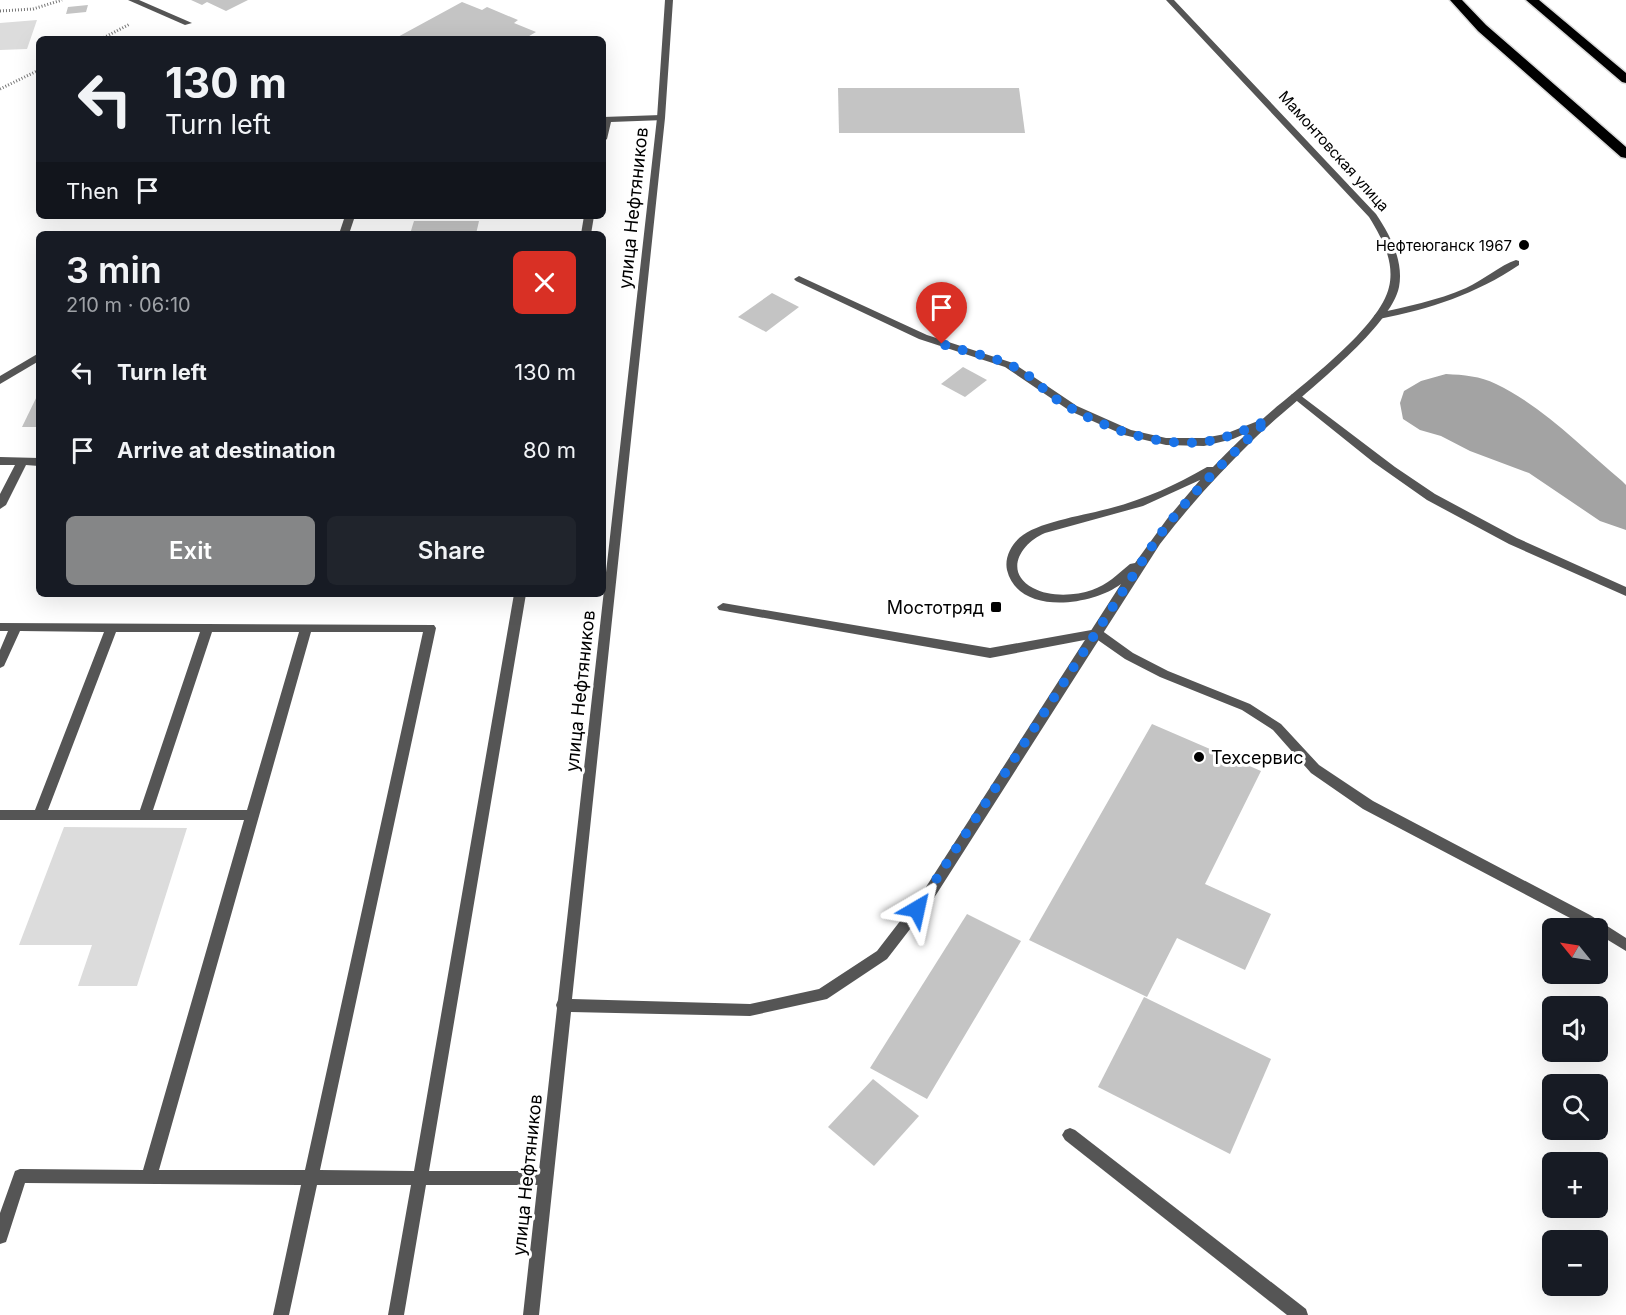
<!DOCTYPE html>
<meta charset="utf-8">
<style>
:root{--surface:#171b24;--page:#20242c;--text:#f1f3f6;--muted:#9ea1a6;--accent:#858687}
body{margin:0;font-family:Inter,sans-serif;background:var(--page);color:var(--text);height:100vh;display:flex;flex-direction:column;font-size:22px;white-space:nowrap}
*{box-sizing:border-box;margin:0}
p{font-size:20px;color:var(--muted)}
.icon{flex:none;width:33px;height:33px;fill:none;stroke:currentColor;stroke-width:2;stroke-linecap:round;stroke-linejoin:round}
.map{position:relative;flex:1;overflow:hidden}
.details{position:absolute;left:36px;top:231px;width:570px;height:366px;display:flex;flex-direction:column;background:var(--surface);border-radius:9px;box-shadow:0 6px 24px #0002}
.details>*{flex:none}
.top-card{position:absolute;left:36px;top:36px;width:570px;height:183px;border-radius:9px;box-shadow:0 6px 24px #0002;background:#171b24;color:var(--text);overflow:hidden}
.needle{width:39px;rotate:300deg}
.controls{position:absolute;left:1542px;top:918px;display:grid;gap:12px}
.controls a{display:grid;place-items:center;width:66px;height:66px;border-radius:9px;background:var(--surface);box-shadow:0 6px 24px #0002;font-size:30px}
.pin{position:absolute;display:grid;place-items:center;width:51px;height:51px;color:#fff;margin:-62px -26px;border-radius:50% 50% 50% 0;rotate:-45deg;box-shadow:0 0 6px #0007}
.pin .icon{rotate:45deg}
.me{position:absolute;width:66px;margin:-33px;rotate:36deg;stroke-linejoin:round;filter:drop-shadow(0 0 4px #0008)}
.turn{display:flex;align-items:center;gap:21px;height:126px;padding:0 30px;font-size:27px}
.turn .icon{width:78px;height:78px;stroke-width:2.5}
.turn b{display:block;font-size:42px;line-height:51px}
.then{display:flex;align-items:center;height:57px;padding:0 30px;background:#0003;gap:12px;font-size:22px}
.round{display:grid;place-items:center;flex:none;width:63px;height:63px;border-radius:9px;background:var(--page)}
.headline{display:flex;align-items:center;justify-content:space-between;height:102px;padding:0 30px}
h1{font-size:36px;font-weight:600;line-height:45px}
.primary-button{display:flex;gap:12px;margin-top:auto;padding:12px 30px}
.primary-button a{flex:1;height:69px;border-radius:9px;background:var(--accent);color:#fff;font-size:24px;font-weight:600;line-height:69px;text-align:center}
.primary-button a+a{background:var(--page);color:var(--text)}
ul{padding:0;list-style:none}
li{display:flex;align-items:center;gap:18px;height:78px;padding:0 30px}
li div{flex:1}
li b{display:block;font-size:22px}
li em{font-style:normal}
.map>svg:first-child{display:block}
.green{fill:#dcdcdc}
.water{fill:#a3a3a3}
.building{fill:#c4c4c4}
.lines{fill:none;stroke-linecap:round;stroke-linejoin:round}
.highway-casing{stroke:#dbdbdb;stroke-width:3}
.path{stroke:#777;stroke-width:3;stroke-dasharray:1 2;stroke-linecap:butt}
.lane{fill:#555;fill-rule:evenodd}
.street{fill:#555;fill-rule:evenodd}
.highway{fill:#000;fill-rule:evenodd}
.route{stroke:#1a73e8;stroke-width:10;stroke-dasharray:0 18}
.poi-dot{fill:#000;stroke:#fff;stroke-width:2}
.labels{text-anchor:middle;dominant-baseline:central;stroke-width:6;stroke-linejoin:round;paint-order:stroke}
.far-street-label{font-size:15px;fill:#000;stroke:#fff}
.far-poi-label{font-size:15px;fill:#000;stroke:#fff;text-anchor:end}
.street-label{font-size:18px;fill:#000;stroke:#fff}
.poi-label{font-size:18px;fill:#000;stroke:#fff;text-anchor:end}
</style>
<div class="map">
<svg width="1626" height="1315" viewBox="0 0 1626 1315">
<rect width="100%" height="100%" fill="#fff"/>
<!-- green -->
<g class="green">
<polygon points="37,20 27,49 0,50 0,23"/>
<polygon points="64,827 187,828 137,986 78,986 92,945 19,945"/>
</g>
<!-- water -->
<path class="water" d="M1446 374C1464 375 1480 376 1496 384 1541 405 1584 449 1622 481L1626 485V530L1600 521 1529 473 1470 451 1441 436 1420 430 1403 419 1400 403 1404 391 1421 381Z"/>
<!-- building -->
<g class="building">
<polygon points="191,0 248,0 226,11 207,2 202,5"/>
<polygon points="462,2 482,10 487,7 518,20 514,23 536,32 524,39 394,39"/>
<polygon points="88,5 86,12 66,14 68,7"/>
<polygon points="838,88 1019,88 1025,133 839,133"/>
<polygon points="414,221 479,221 476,234 410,234"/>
<polygon points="772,293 799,307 766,332 738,317"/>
<polygon points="963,367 987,380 965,397 941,384"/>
<polygon points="39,392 39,427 22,427"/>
<polygon points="1152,724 1261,771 1205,884 1271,914 1245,970 1177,938 1147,997 1029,940"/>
<polygon points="967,914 1021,941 927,1099 870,1068"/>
<polygon points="1144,997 1271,1059 1230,1154 1098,1087"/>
<polygon points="873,1079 919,1116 874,1166 828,1127"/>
</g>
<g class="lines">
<!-- highway casing -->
<g class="highway-casing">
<g id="highway">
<polygon points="1450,0 1462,0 1486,25 1626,147 1626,158 1621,157 1478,31"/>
<polygon points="1526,0 1539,0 1626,73 1626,83 1622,82"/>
</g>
</g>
<!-- path -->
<g class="path">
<polyline points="0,11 33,9 62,0"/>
<polyline points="101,39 130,24"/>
<polyline points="0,89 39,70"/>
</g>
<!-- lane -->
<g class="lane">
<polygon points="128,0 139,0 192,23 185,25"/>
<polygon points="661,115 664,116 664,120 611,122 607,139 603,142 603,117"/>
<polygon points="345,216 355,216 349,234 339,234"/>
<polygon points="584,216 594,216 591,234 581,234"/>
<path d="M1516 260 1519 261V265C1476 294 1430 309 1379 319L1374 316 1376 314C1406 306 1437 301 1466 288 1483 280 1501 265 1516 260Z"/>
<polygon points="799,276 927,335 1013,363 1077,406 1131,430 1166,438 1204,438 1225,434 1268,417 1273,420 1272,422 1233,439 1204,446 1166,445 1124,435 1070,411 1005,367 919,339 796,281 794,279"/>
<polygon points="39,353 39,361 0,384 0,376"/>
<polygon points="1296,392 1395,467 1435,494 1517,538 1626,587 1626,596 1509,544 1427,500 1373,462 1292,397 1291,395"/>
<polygon points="0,457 39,458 39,466 26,465 6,505 0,509 0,494 15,465 0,465"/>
<path d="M514 594H526L429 1171H545L550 1173 553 1178 550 1183 545 1185H426L404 1315H388L411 1185H317L289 1315H273L301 1185 25 1183 8 1236 6 1242 0 1244V1213L15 1171 20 1169 143 1170 244 820H0V810H35L104 632 20 631 4 666 0 668V650L8 631H0V623L434 625 436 628 320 1170 414 1171ZM116 632H200L140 810H48ZM212 632H299L247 810H153ZM311 632H423L305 1170H159Z"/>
<polygon points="723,603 990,648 1097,629 1101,630 1133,653 1168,671 1250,704 1281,724 1319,765 1373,801 1590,915 1626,938 1626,951 1598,934 1598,928 1589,928 1363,809 1311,773 1273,730 1242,710 1160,677 1125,659 1095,638 990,658 719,610 717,607"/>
<polygon points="1070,1128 1075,1130 1306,1309 1308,1315 1287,1315 1065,1140 1062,1135 1065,1130"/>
</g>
<!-- street -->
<path class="street" d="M665 0H673L665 118 572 999 750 1004 819 989 877 951 924 890 1121 584C1092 606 1018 616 1007 570 1004 556 1013 542 1023 535 1043 521 1086 515 1111 508 1145 499 1176 485 1207 467H1213C1230 449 1248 432 1266 416 1299 387 1380 328 1389 287 1395 262 1382 238 1369 217L1166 0H1174L1376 214C1390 235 1404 261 1399 287 1390 331 1290 404 1255 438 1221 471 1189 506 1160 544L934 898 887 959 827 999 750 1016 571 1012 539 1315H523L557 1008 556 1005 558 1000 657 118ZM1200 480 1167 519 1135 563 1130 564C1118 574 1107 585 1092 590 1075 596 1049 597 1033 588 1003 572 1021 543 1045 533L1143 506Z"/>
<!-- highway -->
<use href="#highway" class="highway"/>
</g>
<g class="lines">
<!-- route -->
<path class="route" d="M917 909 1156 540C1189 495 1228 458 1268 420 1247 429 1226 439 1203 442 1153 447 1097 426 1056 399 1043 390 1033 377 1020 370 996 356 968 353 942 344"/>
</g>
<!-- markers -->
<g class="poi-dot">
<circle cx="1524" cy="245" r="6"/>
<rect x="990" y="601" width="12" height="12" rx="3"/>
<circle cx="1199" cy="757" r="6"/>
</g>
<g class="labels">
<!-- far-street labels -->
<g class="far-street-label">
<text transform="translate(1334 151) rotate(48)">Мамонтовская улица</text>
</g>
<!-- far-poi labels -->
<g class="far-poi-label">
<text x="1512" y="245">Нефтеюганск 1967</text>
</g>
<!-- street labels -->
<g class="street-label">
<text transform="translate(633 208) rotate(-84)">улица Нефтяников</text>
<text transform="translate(580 691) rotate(-84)">улица Нефтяников</text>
<text transform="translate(527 1175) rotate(-84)">улица Нефтяников</text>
</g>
<!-- poi labels -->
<g class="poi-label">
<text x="984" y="607">Мостотряд</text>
<text x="1211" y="757" text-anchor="start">Техсервис</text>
</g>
</g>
</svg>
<div class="controls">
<a><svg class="needle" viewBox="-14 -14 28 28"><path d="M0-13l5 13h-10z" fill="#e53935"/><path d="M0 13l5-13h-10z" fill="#9ea1a6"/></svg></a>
<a><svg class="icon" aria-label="sound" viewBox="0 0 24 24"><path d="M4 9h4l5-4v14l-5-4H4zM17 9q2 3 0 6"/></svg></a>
<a><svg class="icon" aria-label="search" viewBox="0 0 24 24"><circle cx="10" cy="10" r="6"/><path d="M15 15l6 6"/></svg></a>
<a>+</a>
<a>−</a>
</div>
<div class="pin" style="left:942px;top:344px;background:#d93025"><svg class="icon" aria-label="arrive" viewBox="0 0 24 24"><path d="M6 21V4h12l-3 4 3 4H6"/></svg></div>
<svg class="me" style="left:917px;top:909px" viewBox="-20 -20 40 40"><path d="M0-17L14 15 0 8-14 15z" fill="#1a73e8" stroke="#fff" stroke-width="4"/></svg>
<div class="top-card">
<div class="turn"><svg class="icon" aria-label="left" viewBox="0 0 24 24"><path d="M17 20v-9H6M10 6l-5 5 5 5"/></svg><div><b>130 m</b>Turn left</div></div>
<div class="then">Then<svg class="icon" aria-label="arrive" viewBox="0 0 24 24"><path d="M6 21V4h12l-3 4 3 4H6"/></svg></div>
</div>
<section class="details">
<div class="headline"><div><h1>3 min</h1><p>210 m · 06:10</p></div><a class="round" style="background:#d93025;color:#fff"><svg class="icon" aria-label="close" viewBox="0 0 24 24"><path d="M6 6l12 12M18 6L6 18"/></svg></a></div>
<ul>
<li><svg class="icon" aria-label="left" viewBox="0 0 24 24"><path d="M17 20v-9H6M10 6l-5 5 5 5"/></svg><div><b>Turn left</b></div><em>130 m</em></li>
<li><svg class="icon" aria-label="arrive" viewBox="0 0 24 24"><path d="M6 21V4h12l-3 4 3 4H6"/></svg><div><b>Arrive at destination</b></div><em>80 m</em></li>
</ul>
<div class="primary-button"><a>Exit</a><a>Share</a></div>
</section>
</div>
